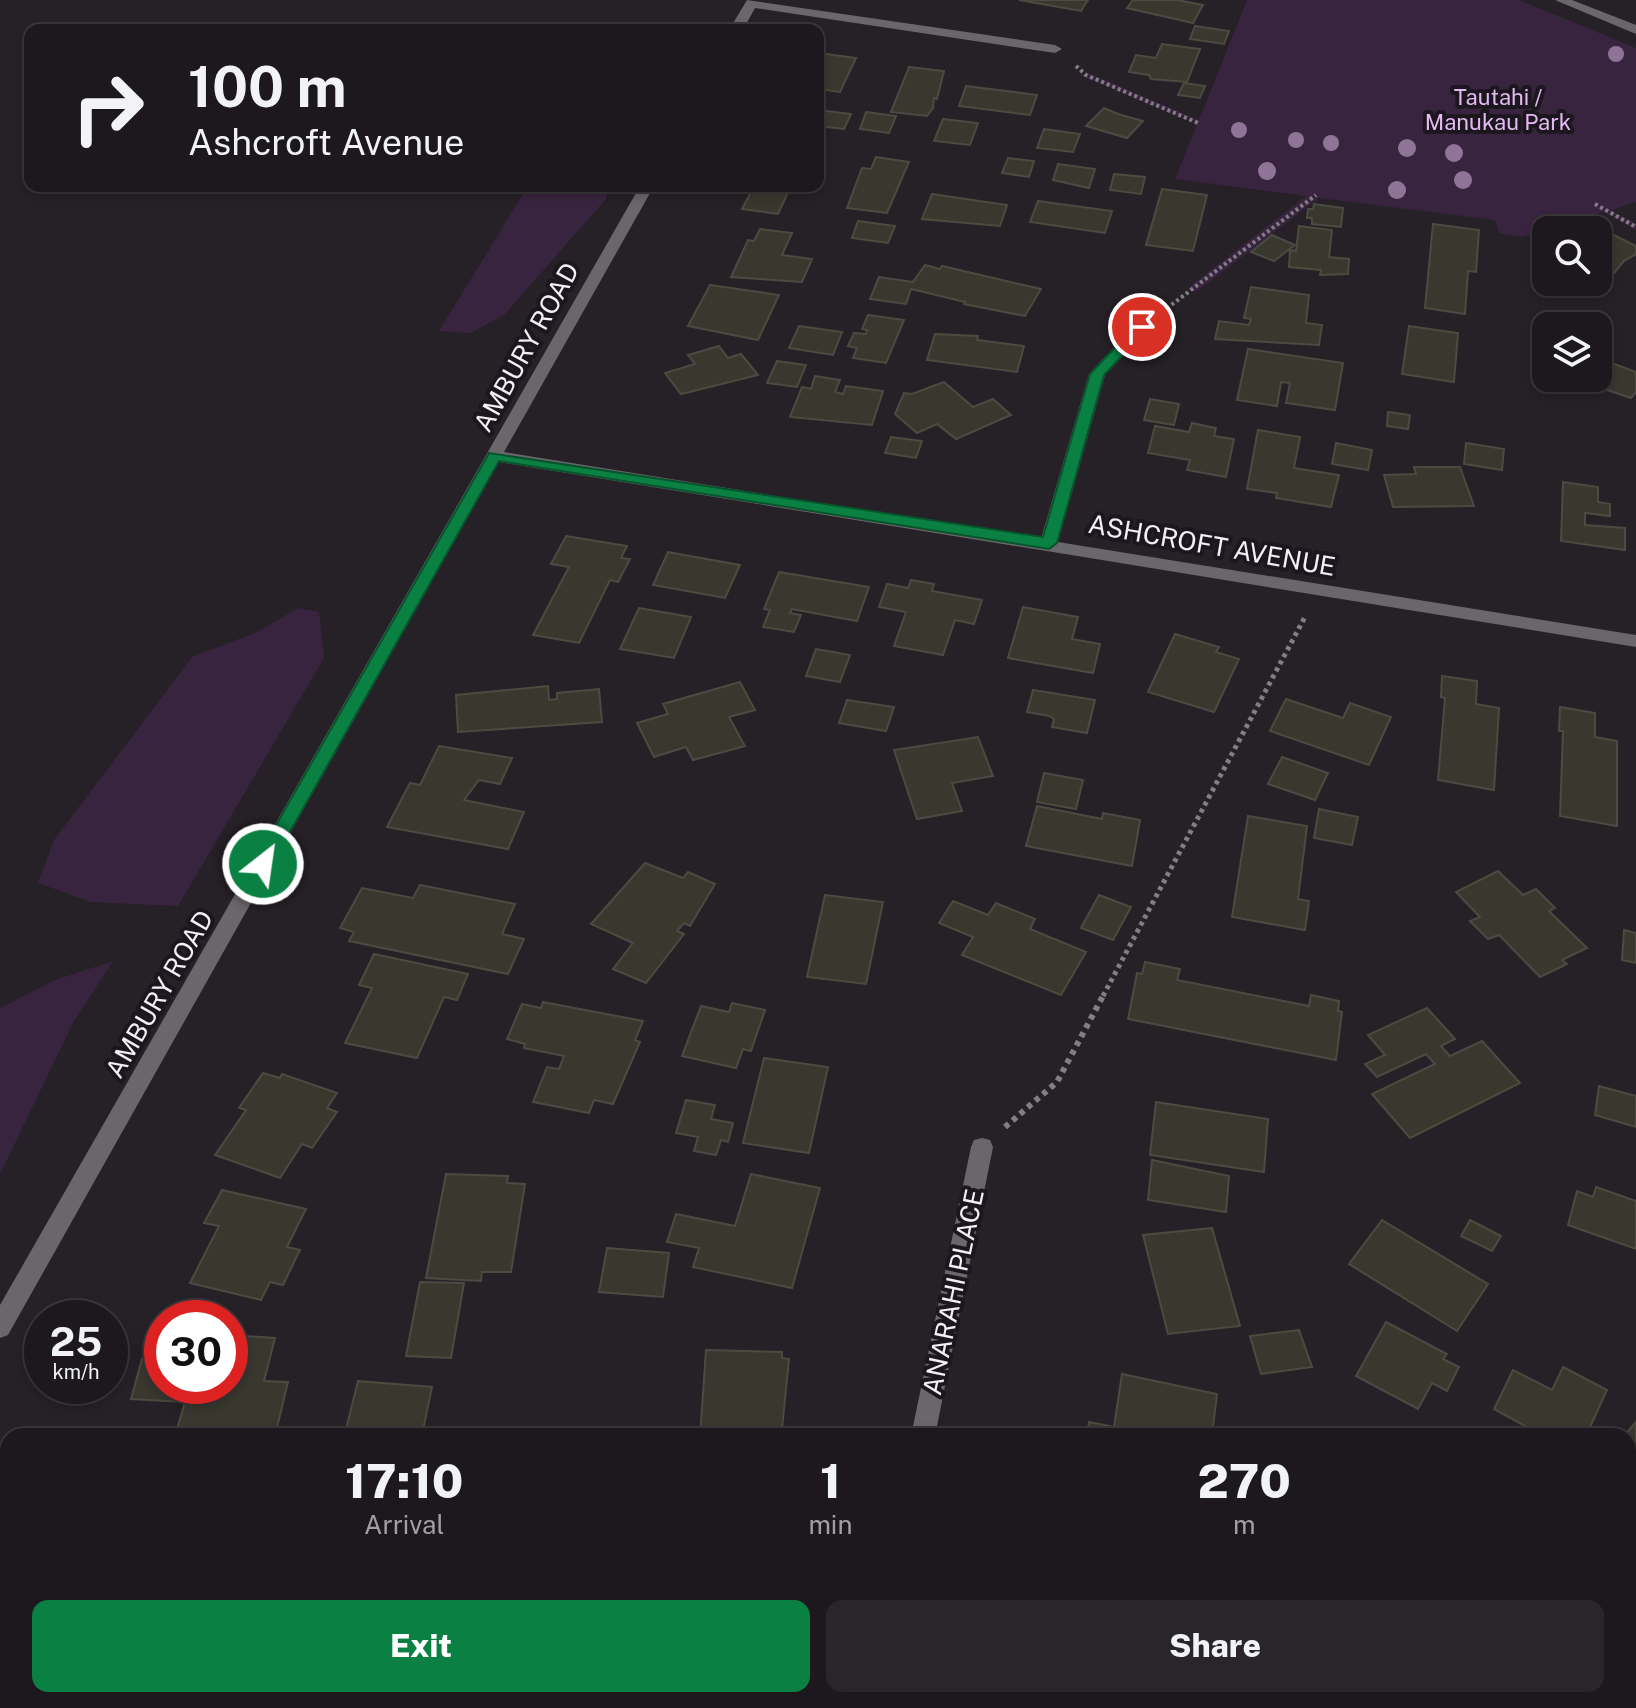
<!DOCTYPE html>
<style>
:root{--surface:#1c181d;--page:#29252a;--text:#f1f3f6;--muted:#a0a0a4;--line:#3a373b;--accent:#0b8043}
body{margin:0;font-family:"Public Sans",sans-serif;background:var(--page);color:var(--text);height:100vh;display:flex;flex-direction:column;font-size:30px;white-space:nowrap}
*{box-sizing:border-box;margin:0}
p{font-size:26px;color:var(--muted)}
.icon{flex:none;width:44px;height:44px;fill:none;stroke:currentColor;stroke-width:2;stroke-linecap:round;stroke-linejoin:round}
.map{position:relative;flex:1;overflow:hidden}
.panel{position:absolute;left:0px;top:1428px;width:1636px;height:280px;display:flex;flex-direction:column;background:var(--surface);border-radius:24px 24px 0 0;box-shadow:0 4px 12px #0003,0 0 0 2px var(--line)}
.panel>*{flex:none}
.banner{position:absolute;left:24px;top:24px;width:800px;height:168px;border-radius:16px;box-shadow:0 4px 12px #0003,0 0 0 2px var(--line);background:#1c181d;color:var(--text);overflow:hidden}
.fabs{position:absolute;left:1532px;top:216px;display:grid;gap:16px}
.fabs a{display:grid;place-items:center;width:80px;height:80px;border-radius:16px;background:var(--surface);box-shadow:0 4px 12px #0003,0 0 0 2px var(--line);font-size:40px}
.speed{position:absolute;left:24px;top:1300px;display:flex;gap:16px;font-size:40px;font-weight:700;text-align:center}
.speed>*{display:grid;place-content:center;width:104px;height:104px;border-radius:50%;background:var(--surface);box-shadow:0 4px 12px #0003,0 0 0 2px var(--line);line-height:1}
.speed small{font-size:20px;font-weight:400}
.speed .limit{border:12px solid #d22;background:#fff;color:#111}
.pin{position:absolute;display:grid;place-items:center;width:68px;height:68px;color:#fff;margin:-34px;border:4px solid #fff;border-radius:50%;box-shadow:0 2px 8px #0007}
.me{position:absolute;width:88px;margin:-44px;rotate:30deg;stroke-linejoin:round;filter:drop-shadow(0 0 6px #0008)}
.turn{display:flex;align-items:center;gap:28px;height:168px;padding:0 32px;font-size:36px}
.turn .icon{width:104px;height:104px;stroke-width:2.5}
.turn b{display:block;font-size:56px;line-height:68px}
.eta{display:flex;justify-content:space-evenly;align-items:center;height:136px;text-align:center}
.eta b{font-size:48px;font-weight:800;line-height:56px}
.cta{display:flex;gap:16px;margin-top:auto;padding:16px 32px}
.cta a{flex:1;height:92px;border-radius:16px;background:var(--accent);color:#fff;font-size:32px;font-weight:800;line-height:92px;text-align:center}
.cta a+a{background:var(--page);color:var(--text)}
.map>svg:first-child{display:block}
.green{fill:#39243f}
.building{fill:#38382f;stroke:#4c4b41;stroke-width:2}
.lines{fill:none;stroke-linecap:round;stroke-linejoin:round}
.path-far2{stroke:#837d84;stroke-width:4;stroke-dasharray:3 3;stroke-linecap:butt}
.path-far1{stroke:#837d84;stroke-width:5;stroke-dasharray:4 4;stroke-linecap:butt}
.path{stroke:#837d84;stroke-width:6;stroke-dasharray:5 5;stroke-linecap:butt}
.minor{fill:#6a676a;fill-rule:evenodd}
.tree{fill:#8f7497}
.route{fill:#0b8043;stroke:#07532c;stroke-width:2}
.labels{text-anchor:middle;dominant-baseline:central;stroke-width:8;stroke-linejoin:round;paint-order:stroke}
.far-park-label{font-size:22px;fill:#e5b9f2;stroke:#1c171e}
.street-label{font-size:26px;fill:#f3eff4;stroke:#1c171e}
</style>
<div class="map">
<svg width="1636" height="1708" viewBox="0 0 1636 1708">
<rect width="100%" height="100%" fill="#262027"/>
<!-- green -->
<g class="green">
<path d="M1247 0H1519L1636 48V202L1611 210 1636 224V230L1604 212C1591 216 1578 217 1566 221 1537 230 1534 242 1499 233L1495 220 1319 198 1196 292 1189 287 1306 196 1175 179 1197 124 1080 75 1088 73 1199 120Z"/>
<polygon points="528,186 608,186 606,199 505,314 471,333 439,331"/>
<polygon points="298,608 319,612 324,658 178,906 91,902 38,883 54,840 192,657 257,632"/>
<polygon points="113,961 74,1021 0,1174 0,1008 55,980"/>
<polygon points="1628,1665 1636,1670 1636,1708 1231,1708 1237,1700 1628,1700"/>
</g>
<!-- building -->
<g class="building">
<polygon points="1019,0 1088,0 1081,11"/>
<polygon points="1133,0 1177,0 1203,5 1193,23 1127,8"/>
<polygon points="1195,26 1229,31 1224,44 1190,39"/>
<polygon points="1162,44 1200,49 1187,82 1151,79 1149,75 1129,72 1136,55 1156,58"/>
<polygon points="819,53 856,58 840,92 818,89"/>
<polygon points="909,67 944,71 937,99 934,98 933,108 927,116 891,112"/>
<polygon points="1184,83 1205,86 1200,98 1178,95"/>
<polygon points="966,86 1037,95 1030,115 959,106"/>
<polygon points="1104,108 1118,114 1143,121 1127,138 1086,126"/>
<polygon points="818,110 851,114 844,129 818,126"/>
<polygon points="866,112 896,116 889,133 860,129"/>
<polygon points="943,119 978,123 970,145 934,141"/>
<polygon points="1044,129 1080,134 1073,152 1037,148"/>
<polygon points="876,157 909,162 887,213 847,208 862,168 871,169"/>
<polygon points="1008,158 1034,161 1029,177 1002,173"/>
<polygon points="1058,164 1095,169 1089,188 1053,180"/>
<polygon points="1114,174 1145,177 1141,194 1110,190"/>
<polygon points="754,186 791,186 778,214 742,209"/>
<polygon points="1162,189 1207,195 1193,251 1146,245"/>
<polygon points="932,194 1007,205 1000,226 922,219"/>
<polygon points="1038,201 1112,211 1105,233 1030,222"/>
<polygon points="1314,204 1343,208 1341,227 1312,224 1312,218 1307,218 1308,209 1313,209"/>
<polygon points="858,221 895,226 888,243 852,238"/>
<polygon points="1433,224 1479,230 1476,272 1468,271 1465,314 1425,308"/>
<polygon points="1299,226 1332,230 1329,257 1349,259 1348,274 1320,275 1321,270 1289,267 1290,250 1296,251"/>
<polygon points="1600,228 1636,246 1636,254 1624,261 1604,285 1595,282 1598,282 1596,230"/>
<polygon points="760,229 792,233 782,255 812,259 802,282 731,277 748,240 754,241"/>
<polygon points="1272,235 1295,245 1274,261 1251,252"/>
<polygon points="925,265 940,269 942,266 1041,289 1025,316 964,304 965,302 911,289 906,304 870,299 879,277 913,282"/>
<polygon points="710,285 779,295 758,340 688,326"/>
<polygon points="1251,287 1309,295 1306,323 1322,325 1319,345 1215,339 1219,321 1249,325 1251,319 1244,318"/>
<polygon points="868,315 904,320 886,363 853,358 857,348 848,346 854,333 866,334 867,330 862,329"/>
<polygon points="799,326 842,332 833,355 789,348"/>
<polygon points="1409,326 1458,333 1454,382 1402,374"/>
<polygon points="935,334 978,336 977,340 1024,346 1017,372 927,360"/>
<polygon points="719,346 728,358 741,354 758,375 681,394 665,373 695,364 688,355"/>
<polygon points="1598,348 1608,351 1601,359 1636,372 1636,392 1631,398 1571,378 1598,378"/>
<polygon points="1248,349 1343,363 1335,410 1286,403 1290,383 1281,382 1277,406 1237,400"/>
<polygon points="777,361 806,365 797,387 767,383"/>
<polygon points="815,376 840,380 835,392 843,394 846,386 883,391 872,425 790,417 802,387 811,389"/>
<polygon points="944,382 973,407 993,399 1011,415 956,439 937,424 917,433 895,414 904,393 912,394"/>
<polygon points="1150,399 1179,404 1174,425 1144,420"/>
<polygon points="1388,412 1410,415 1408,429 1387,426"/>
<polygon points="1192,423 1216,428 1214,436 1234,439 1226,477 1187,470 1190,460 1148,453 1155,426 1189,432"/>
<polygon points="1258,430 1300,437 1294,468 1339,475 1331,507 1276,498 1277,493 1247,489"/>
<polygon points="891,437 922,441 916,458 885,453"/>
<polygon points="1336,443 1372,450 1368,470 1332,464"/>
<polygon points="1466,443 1504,449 1502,470 1464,464"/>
<polygon points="1414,467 1460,467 1474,506 1393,507 1384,475 1416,474"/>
<polygon points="1563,482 1598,487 1598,502 1610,504 1610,516 1585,513 1585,525 1625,528 1625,550 1561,541"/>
<polygon points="566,536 627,546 621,558 630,559 618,582 610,580 579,643 533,635 569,567 551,564"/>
<polygon points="668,552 740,565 725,598 653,585"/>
<polygon points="779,572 869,587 857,621 792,609 790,613 801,615 794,632 763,627 770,610 764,609"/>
<polygon points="911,580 934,584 932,591 982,600 974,624 955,620 943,655 894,646 906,612 879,607 887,584 908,588"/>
<polygon points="1023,607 1078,617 1072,639 1100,644 1093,673 1008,658"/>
<polygon points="639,608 691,617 674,658 620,649"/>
<polygon points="1175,634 1219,647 1216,652 1239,659 1214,712 1148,692"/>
<polygon points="816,649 850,655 840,682 806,676"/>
<polygon points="1442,676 1477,681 1476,704 1499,708 1494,790 1438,780 1445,698 1441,697"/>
<polygon points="740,682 755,710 729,717 745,746 693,760 686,747 654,757 637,723 668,714 663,704"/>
<polygon points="548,686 549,700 557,699 557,693 599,689 602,722 458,732 456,695"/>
<polygon points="1033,690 1095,700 1087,733 1052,727 1054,719 1049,716 1027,712"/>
<polygon points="1286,699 1343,718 1350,703 1391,717 1369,765 1270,731"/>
<polygon points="847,700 894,707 886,731 839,723"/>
<polygon points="1560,707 1595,713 1595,737 1617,741 1617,826 1560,816 1563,731 1559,731"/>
<polygon points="978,737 993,776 952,783 962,811 917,819 894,750"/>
<polygon points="439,746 512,758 500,784 479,780 464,800 524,812 508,849 387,827 410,783 420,785"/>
<polygon points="1282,757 1328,773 1315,800 1268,784"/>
<polygon points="1044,773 1083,780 1076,809 1037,802"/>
<polygon points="1037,806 1102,819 1103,813 1140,820 1132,866 1026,846"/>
<polygon points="1319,809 1358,817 1352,845 1314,838"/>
<polygon points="1248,816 1307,826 1298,899 1309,901 1305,930 1232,917"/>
<polygon points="645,863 683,878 688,872 715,884 690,926 684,923 677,931 684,934 646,983 613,969 633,943 591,924"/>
<polygon points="1498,871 1523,895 1536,889 1555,908 1549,911 1587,948 1562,960 1567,964 1540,977 1499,935 1488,939 1470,921 1480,917 1456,892"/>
<polygon points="420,885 515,904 502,934 524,939 508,974 349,941 354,932 340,928 362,888 413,898"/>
<polygon points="825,895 883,902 866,984 807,977"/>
<polygon points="1099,895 1131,907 1113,940 1081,928"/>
<polygon points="953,901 988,915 996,903 1035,919 1030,929 1086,952 1061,995 962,955 973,937 939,923"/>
<polygon points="1624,930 1636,933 1636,963 1622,960"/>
<polygon points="374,954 468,974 457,1000 444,997 417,1058 345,1043 372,988 359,985"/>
<polygon points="1145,962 1180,969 1177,980 1309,1006 1311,995 1339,1001 1338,1011 1342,1012 1336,1060 1128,1019 1137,973 1142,974"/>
<polygon points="543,1002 643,1021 635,1040 640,1042 613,1104 594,1100 589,1113 533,1102 547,1067 559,1069 564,1056 524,1048 525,1044 507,1039 522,1004 541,1008"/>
<polygon points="732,1003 765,1010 751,1051 743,1049 736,1068 682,1056 701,1006 729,1012"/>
<polygon points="1427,1008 1455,1039 1441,1046 1450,1056 1482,1041 1520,1083 1410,1138 1372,1094 1435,1064 1426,1054 1377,1077 1365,1064 1385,1055 1368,1035"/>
<polygon points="764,1058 828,1067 809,1153 743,1143"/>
<polygon points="263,1073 280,1078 282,1074 337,1093 327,1108 337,1112 312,1148 302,1144 280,1178 215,1155 246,1110 239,1108"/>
<polygon points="1599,1086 1636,1096 1636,1127 1595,1115"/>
<polygon points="686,1100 715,1105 711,1119 733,1123 728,1142 721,1140 716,1155 694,1151 698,1137 676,1133"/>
<polygon points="1156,1102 1268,1119 1264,1172 1150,1155"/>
<polygon points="1152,1160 1229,1176 1226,1212 1148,1200"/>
<polygon points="446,1174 508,1176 507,1183 525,1184 511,1272 482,1272 481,1281 426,1278"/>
<polygon points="751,1174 820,1188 792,1288 693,1267 699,1248 667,1242 676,1214 735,1226"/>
<polygon points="1596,1187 1636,1201 1636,1249 1568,1225 1577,1191 1593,1197"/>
<polygon points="222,1190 306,1209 287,1247 300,1250 283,1285 270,1282 261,1300 190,1283 219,1226 204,1223"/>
<polygon points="1382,1220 1488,1284 1457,1331 1349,1264"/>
<polygon points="1470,1220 1501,1236 1492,1251 1461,1236"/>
<polygon points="1212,1228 1240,1326 1168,1334 1143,1235"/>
<polygon points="607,1248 669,1253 663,1297 599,1292"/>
<polygon points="420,1282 464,1283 451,1358 406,1356"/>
<polygon points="1386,1322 1447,1354 1443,1359 1459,1367 1447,1391 1432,1383 1418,1409 1356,1376"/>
<polygon points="1299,1330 1312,1367 1261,1374 1250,1336"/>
<polygon points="230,1335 275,1338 264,1381 288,1382 275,1436 175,1436 185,1402 131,1399 142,1359 162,1360 162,1386 230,1386"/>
<polygon points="706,1350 782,1352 782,1358 789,1359 782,1429 779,1429 778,1436 700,1436"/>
<polygon points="1563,1367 1607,1390 1586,1436 1543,1436 1494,1409 1513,1370 1552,1390"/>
<polygon points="1122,1374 1217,1394 1212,1436 1087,1436 1089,1422 1114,1427"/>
<polygon points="358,1381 432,1387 422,1435 346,1429"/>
<polygon points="1636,1422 1636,1457 1628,1451 1628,1436 1624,1436"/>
<polygon points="1628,1511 1636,1516 1636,1651 1628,1646"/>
<polygon points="0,1669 8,1670 8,1700 108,1700 106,1708 0,1708"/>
<polygon points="155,1700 185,1700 182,1708 152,1708"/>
<polygon points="216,1700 303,1700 300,1708 212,1708"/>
<polygon points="760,1700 772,1700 774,1708 709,1708"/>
</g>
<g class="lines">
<!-- path-far2 -->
<g class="path-far2">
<polyline points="1076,66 1086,75 1198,123"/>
<polyline points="1595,204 1636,227"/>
<polyline points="1162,312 1316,195"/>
</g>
<!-- path-far1 -->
<polyline class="path-far1" points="1103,996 1306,615"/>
<!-- path -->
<polyline class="path" points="1005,1127 1057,1082 1104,994"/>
<!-- minor -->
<g class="minor">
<polygon points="747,0 1055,45 1062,49 1055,53 755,8 743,30 729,30"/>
<polygon points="1555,0 1572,0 1636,25 1636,34"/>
<polygon points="640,186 654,186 504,452 1041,539 1089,374 1136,324 1142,322 1150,327 1148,330 1105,375 1058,542 1636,635 1636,647 499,462 8,1335 0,1338 0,1305"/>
<polygon points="982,1138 990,1140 993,1147 935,1436 911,1436 971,1147 974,1140"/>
<polygon points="990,1700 1018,1700 1022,1708 993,1708"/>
</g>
</g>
<!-- trees -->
<g class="tree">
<circle cx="1616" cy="54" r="8"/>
<circle cx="1239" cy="130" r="8"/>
<circle cx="1296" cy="140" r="8"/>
<circle cx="1331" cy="143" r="8"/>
<circle cx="1407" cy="148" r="9"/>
<circle cx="1454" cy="153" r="9"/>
<circle cx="1267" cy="171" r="9"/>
<circle cx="1463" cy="180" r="9"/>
<circle cx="1397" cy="190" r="9"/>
</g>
<!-- route -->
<polygon class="route" points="1137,324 1149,327 1104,375 1057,543 1049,549 499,461 269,869 256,869 256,860 489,453 1043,537 1090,374"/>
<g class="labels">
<!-- far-park labels -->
<g class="far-park-label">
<text x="1498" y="97">Tautahi /<tspan x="1498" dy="25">Manukau Park</tspan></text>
</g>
<!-- street labels -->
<g class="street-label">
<text transform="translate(526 347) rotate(-61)">AMBURY ROAD</text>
<text transform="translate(1212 545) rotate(10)">ASHCROFT AVENUE</text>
<text transform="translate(159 994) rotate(-60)">AMBURY ROAD</text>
<text transform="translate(953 1292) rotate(-78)">ANARAHI PLACE</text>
</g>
</g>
</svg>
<div class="fabs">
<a><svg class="icon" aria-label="search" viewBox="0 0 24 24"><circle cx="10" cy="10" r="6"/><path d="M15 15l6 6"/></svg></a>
<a><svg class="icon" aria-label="layers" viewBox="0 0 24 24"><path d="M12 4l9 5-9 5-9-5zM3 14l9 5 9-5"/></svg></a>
</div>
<div class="speed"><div>25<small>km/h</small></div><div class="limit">30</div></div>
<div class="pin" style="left:1142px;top:327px;background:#d93025"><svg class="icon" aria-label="arrive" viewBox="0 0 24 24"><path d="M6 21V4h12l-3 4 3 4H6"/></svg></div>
<svg class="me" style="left:263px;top:864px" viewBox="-20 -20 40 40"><circle r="17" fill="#0b8043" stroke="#fff" stroke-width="3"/><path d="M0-11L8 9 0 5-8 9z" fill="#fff"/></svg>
<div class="banner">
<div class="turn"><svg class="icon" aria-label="right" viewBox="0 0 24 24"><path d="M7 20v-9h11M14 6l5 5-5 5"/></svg><div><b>100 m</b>Ashcroft Avenue</div></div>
</div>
<section class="panel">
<div class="eta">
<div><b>17:10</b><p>Arrival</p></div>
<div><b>1</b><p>min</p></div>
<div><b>270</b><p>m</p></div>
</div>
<div class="cta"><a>Exit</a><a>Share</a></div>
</section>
</div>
